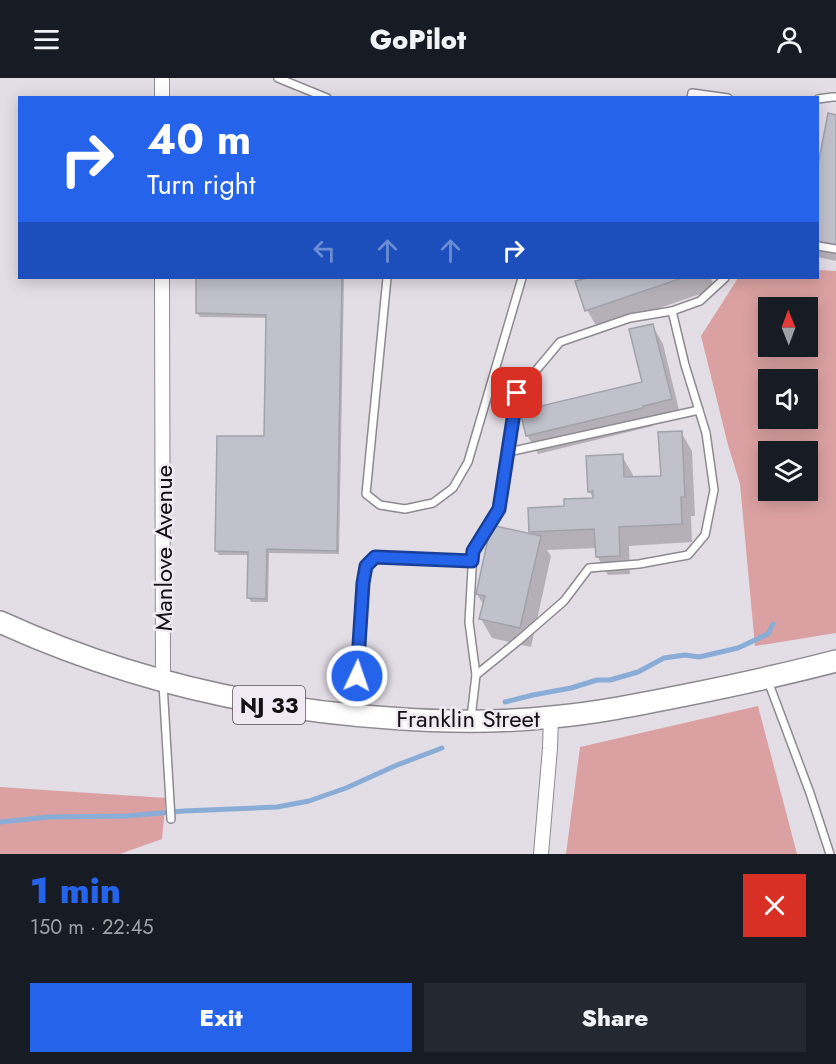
<!DOCTYPE html>
<meta charset="utf-8">
<style>
:root{--surface:#171b24;--page:#242831;--text:#f1f3f6;--muted:#9ea1a6;--accent:#2563eb}
body{margin:0;font-family:Jost,sans-serif;background:var(--page);color:var(--text);height:100vh;display:flex;flex-direction:column;font-size:22px;white-space:nowrap}
*{box-sizing:border-box;margin:0}
p{font-size:20px;color:var(--muted)}
.icon{flex:none;width:33px;height:33px;fill:none;stroke:currentColor;stroke-width:2;stroke-linecap:round;stroke-linejoin:round}
.map{position:relative;height:776px;overflow:hidden}
.drawer{display:flex;flex-direction:column;background:var(--surface);flex:1}
.drawer>*{flex:none}
.guide{position:absolute;left:18px;top:18px;width:801px;height:183px;border-radius:0px;box-shadow:0 3px 15px #0003;background:#2563eb;color:#fff;overflow:hidden}
.needle{width:39px;rotate:359deg}
.controls{position:absolute;left:758px;top:219px;display:grid;gap:12px}
.controls a{display:grid;place-items:center;width:60px;height:60px;border-radius:0px;background:var(--surface);box-shadow:0 3px 15px #0003;font-size:30px}
.pin{position:absolute;display:grid;place-items:center;width:51px;height:51px;color:#fff;margin:-26px;border-radius:12px;box-shadow:0 3px 9px #0006}
.me{position:absolute;width:66px;margin:-33px;rotate:3deg;stroke-linejoin:round;filter:drop-shadow(0 0 4px #0008)}
.turn{display:flex;align-items:center;gap:21px;height:126px;padding:0 30px;font-size:27px}
.turn .icon{width:78px;height:78px;stroke-width:2.5}
.turn b{display:block;font-size:42px;line-height:51px}
.lanes{display:flex;align-items:center;height:57px;padding:0 30px;background:#0003;justify-content:center;gap:30px;direction:ltr}
.lanes .off{opacity:.35}
.round{display:grid;place-items:center;flex:none;width:63px;height:63px;border-radius:0px;background:var(--page)}
.headline{display:flex;align-items:center;justify-content:space-between;height:102px;padding:0 30px}
h1{font-size:36px;font-weight:800;line-height:45px;color:var(--accent)}
.cta{display:flex;gap:12px;margin-top:auto;padding:12px 30px}
.cta a{flex:1;height:69px;border-radius:0px;background:var(--accent);color:#fff;font-size:24px;font-weight:800;line-height:69px;text-align:center}
.cta a+a{background:var(--page);color:var(--text)}
header{display:flex;justify-content:space-between;align-items:center;height:78px;padding:0 30px;background:var(--surface);font-size:27px;font-weight:800}
.map>svg:first-child{display:block}
.green{fill:#dba1a2;fill-rule:evenodd}
.shadow{fill:#0003}
.lines{fill:none;stroke-linecap:round;stroke-linejoin:round}
.stream{stroke:#89add7;stroke-width:5}
.building{fill:#c0c1cb;stroke:#a1a2ac;stroke-width:1.5}
.lane-casing{stroke:#8f8992;stroke-width:10}
.street-casing{stroke:#8f8992;stroke-width:16}
.primary-casing{stroke:#8f8992;stroke-width:24}
.lane{stroke:#fff;stroke-width:7}
.street{stroke:#fff;stroke-width:14}
.primary{stroke:#fff;stroke-width:21}
.route-casing{stroke:#184099;stroke-width:15}
.route{stroke:#2563eb;stroke-width:10}
.labels{text-anchor:middle;dominant-baseline:central;stroke-width:5;stroke-linejoin:round;paint-order:stroke}
.shield{fill:#f1eaf4;stroke:#565257;stroke-width:1.5}
.shield-label{font-size:22px;font-weight:bold;fill:#131114}
.street-label{font-size:24px;fill:#131114;stroke:#f1eaf4}
</style>
<header><svg class="icon" aria-label="menu" viewBox="0 0 24 24"><path d="M4 6h16M4 12h16M4 18h16"/></svg>GoPilot<svg class="icon" aria-label="person" viewBox="0 0 24 24"><circle cx="12" cy="8" r="4"/><path d="M4 21q1-7 8-7t8 7"/></svg></header>
<div class="map">
<svg width="836" height="776" viewBox="0 0 836 776">
<rect width="100%" height="100%" fill="#e3dde6"/>
<!-- green -->
<g class="green">
<path d="M818 192 836 193V555L755 568 740 406 728 367 701 258 738 200H818ZM768 230H807V268H768ZM768 302H807V340H768ZM768 374H807V412H768Z"/>
<polygon points="758,628 797,776 566,776 580,669"/>
<polygon points="0,709 166,720 162,761 120,776 0,776"/>
</g>
<!-- shadow -->
<g class="shadow">
<polygon points="829,37 836,38 836,183 818,179 818,94"/>
<polygon points="198,200 344,200 339,476 269,475 268,524 251,524 249,520 249,477 219,477 216,472 266,360 268,240 200,239 197,235"/>
<polygon points="592,200 711,200 715,211 598,251 587,232 577,204"/>
<polygon points="652,247 663,266 681,340 653,347 653,348 538,376 527,357 643,305"/>
<polygon points="681,354 692,373 695,438 691,438 692,464 629,468 630,496 608,497 597,478 597,470 547,472 551,478 531,569 492,560 481,541 484,528 477,516 533,458 531,454 566,430 594,421 589,413 622,378 633,397 633,400 662,399"/>
</g>
<g class="lines">
<!-- stream -->
<g class="stream">
<polyline points="505,624 533,617 571,610 597,602 610,602 638,594 664,580 685,577 699,579 738,570 768,556 773,546"/>
<polyline points="0,744 49,739 126,738 184,733 277,729 309,723 346,710 397,687 442,670"/>
</g>
</g>
<!-- building -->
<g class="building">
<polygon points="828,35 836,37 836,167 818,163 818,87"/>
<polygon points="196,200 342,200 337,473 267,471 266,521 247,520 248,474 215,473 217,358 264,358 266,237 196,235"/>
<polygon points="587,200 682,200 585,233 575,203"/>
<polygon points="653,246 672,321 643,328 643,330 526,358 520,333 642,304 629,251"/>
<polygon points="682,353 685,419 681,419 682,446 619,449 620,478 596,479 594,451 529,454 528,430 564,428 564,421 593,420 593,413 588,414 586,378 623,376 624,399 661,398 658,354"/>
<polygon points="491,447 541,458 520,550 479,541 485,518 476,516"/>
</g>
<g class="lines">
<!-- lane casing -->
<g class="lane-casing">
<g id="lane">
<polyline points="278,0 327,20"/>
<polyline points="691,20 692,15 728,20"/>
<polyline points="818,21 832,19 836,19"/>
<polyline points="818,168 836,171"/>
<polyline points="387,200 366,416 380,427 405,431 433,425 453,410 468,384 522,200"/>
<polyline points="508,374 699,332"/>
<polyline points="476,597 469,544 473,473 499,431 517,315 560,264 630,240 672,233"/>
<polyline points="768,603 810,715 830,776"/>
<polyline points="163,606 171,741"/>
<polyline points="355,635 363,505 366,488 375,479 472,483"/>
<polyline points="471,640 476,597 518,563 564,523 589,490 639,486 688,477 705,457 714,412 706,355 685,287 672,233 700,223 725,200"/>
</g>
</g>
<!-- street casing -->
<g class="street-casing">
<g id="street">
<polyline points="162,0 162,20"/>
<polyline points="162,200 163,604"/>
<polyline points="541,776 550,670 551,639"/>
</g>
</g>
<!-- primary casing -->
<g class="primary-casing">
<path id="primary" d="M0 544C125 601 253 631 389 640 443 644 498 645 552 639 597 635 641 626 686 617 736 607 786 596 836 583"/>
</g>
<!-- lane -->
<use href="#lane" class="lane"/>
<!-- street -->
<use href="#street" class="street"/>
<!-- primary -->
<use href="#primary" class="primary"/>
</g>
<g class="lines">
<!-- route casing -->
<g class="route-casing">
<polyline id="route" points="357,598 363,505 366,488 375,479 472,483 473,473 499,431 517,315"/>
</g>
<!-- route -->
<use href="#route" class="route"/>
</g>
<g class="labels">
<!-- shield labels -->
<rect class="shield" x="233" y="608" width="72" height="38" rx="4.5"/>
<g class="shield-label">
<text x="269" y="627">NJ 33</text>
</g>
<!-- street labels -->
<g class="street-label">
<text transform="translate(163 470) rotate(-90)">Manlove Avenue</text>
<text x="468" y="640">Franklin Street</text>
</g>
</g>
</svg>
<div class="controls">
<a><svg class="needle" viewBox="-14 -14 28 28"><path d="M0-13l5 13h-10z" fill="#e53935"/><path d="M0 13l5-13h-10z" fill="#9ea1a6"/></svg></a>
<a><svg class="icon" aria-label="sound" viewBox="0 0 24 24"><path d="M4 9h4l5-4v14l-5-4H4zM17 9q2 3 0 6"/></svg></a>
<a><svg class="icon" aria-label="layers" viewBox="0 0 24 24"><path d="M12 4l9 5-9 5-9-5zM3 14l9 5 9-5"/></svg></a>
</div>
<div class="pin" style="left:517px;top:315px;background:#d93025"><svg class="icon" aria-label="arrive" viewBox="0 0 24 24"><path d="M6 21V4h12l-3 4 3 4H6"/></svg></div>
<svg class="me" style="left:357px;top:598px" viewBox="-20 -20 40 40"><circle r="17" fill="#2563eb" stroke="#fff" stroke-width="3"/><path d="M0-11L8 9 0 5-8 9z" fill="#fff"/></svg>
<div class="guide">
<div class="turn"><svg class="icon" aria-label="right" viewBox="0 0 24 24"><path d="M7 20v-9h11M14 6l5 5-5 5"/></svg><div><b>40 m</b>Turn right</div></div>
<div class="lanes"><svg class="icon off" aria-label="left" viewBox="0 0 24 24"><path d="M17 20v-9H6M10 6l-5 5 5 5"/></svg><svg class="icon off" aria-label="ahead" viewBox="0 0 24 24"><path d="M12 20V5M6 11l6-6 6 6"/></svg><svg class="icon off" aria-label="ahead" viewBox="0 0 24 24"><path d="M12 20V5M6 11l6-6 6 6"/></svg><svg class="icon" aria-label="right" viewBox="0 0 24 24"><path d="M7 20v-9h11M14 6l5 5-5 5"/></svg></div>
</div>
</div>
<section class="drawer">
<div class="headline"><div><h1>1 min</h1><p>150 m · 22:45</p></div><a class="round" style="background:#d93025;color:#fff"><svg class="icon" aria-label="close" viewBox="0 0 24 24"><path d="M6 6l12 12M18 6L6 18"/></svg></a></div>
<div class="cta"><a>Exit</a><a>Share</a></div>
</section>
